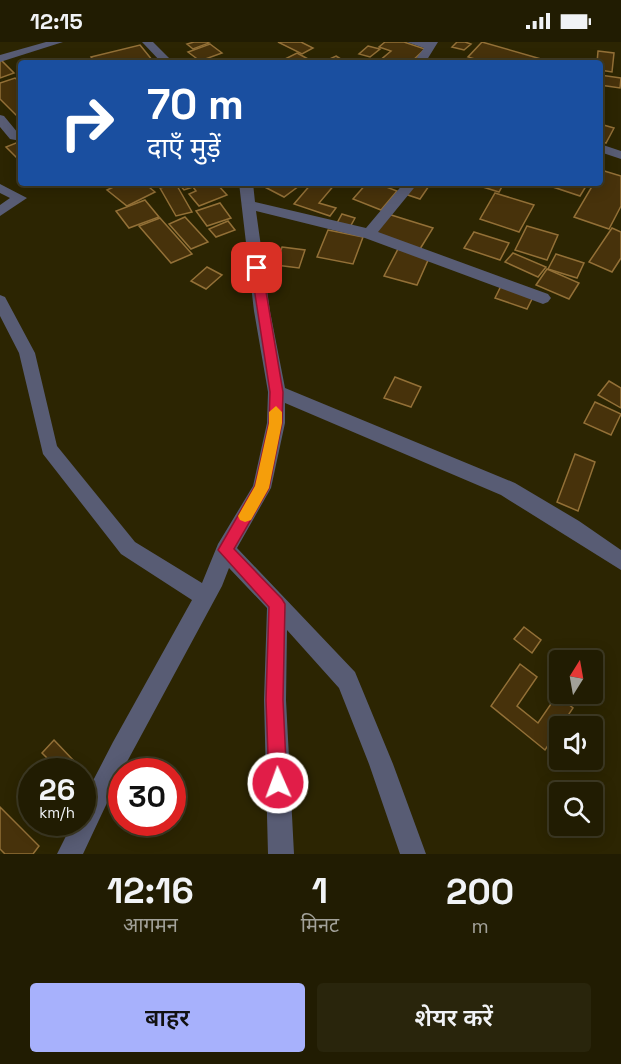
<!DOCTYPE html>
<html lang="hi">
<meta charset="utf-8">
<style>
:root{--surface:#211c02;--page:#29250c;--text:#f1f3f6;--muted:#a2a199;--line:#3e3a24;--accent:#a7b1fc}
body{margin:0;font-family:"Space Grotesk","Noto Sans Devanagari",sans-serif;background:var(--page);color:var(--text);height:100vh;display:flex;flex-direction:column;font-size:22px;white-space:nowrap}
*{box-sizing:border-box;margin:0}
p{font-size:20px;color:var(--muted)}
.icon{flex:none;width:33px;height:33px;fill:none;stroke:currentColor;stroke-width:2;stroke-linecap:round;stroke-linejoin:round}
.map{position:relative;height:812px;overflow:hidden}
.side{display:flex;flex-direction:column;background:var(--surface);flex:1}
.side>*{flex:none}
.hud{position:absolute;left:18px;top:18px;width:585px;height:126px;border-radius:6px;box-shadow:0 3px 15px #0003,0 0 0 2px var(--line);background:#1a4fa0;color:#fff;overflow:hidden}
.needle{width:39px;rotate:11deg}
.buttons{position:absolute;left:549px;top:608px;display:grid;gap:12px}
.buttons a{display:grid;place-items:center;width:54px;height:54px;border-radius:6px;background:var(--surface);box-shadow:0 3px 15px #0003,0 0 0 2px var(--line);font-size:30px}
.speed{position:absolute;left:18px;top:716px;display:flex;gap:12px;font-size:30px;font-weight:700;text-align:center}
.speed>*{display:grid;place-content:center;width:78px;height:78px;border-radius:50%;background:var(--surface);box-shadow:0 3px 15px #0003,0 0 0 2px var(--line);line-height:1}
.speed small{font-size:15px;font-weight:400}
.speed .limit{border:9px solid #d22;background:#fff;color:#111}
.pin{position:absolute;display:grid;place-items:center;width:51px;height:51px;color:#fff;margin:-26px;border-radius:12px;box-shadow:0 3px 9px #0006}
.me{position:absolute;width:66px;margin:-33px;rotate:358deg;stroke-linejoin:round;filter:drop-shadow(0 0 4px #0008)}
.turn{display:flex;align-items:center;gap:21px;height:126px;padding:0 30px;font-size:27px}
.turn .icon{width:78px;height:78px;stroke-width:2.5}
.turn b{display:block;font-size:42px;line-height:51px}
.eta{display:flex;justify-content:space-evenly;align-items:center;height:102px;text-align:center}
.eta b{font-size:36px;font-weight:600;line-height:42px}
.cta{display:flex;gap:12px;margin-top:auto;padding:12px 30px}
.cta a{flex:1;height:69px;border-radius:6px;background:var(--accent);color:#111;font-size:24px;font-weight:600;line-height:69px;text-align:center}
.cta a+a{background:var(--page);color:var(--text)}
.status{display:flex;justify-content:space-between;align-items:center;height:42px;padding:0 30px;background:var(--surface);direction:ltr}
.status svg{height:16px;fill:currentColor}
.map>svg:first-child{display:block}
.building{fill:#47320b;stroke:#937037;stroke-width:1.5}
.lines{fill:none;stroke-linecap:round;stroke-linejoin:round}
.minor{fill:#585c74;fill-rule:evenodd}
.route{fill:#e11d48;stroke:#92132f;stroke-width:1.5}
.slow{fill:#f59e0b}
</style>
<div class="status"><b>12:15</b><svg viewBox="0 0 49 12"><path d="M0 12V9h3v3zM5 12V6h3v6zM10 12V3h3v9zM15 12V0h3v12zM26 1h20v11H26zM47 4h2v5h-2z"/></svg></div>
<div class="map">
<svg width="621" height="812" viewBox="0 0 621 812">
<rect width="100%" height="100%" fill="#2c2502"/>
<!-- building -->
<g class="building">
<polygon points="194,0 207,0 209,1 193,7 187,2"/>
<polygon points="278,0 301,0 313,6 302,12"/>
<polygon points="385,0 404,0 425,7 410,21 398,18 394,21 382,21 378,20 391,9 379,5"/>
<polygon points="457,0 465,0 471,2 464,8 452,5"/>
<polygon points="482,0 555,21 488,21 468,15"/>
<polygon points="210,2 222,11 200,19 188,10"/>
<polygon points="140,3 153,19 145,21 95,21 91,15"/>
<polygon points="368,4 380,7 370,15 359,12"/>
<polygon points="598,9 614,11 612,30 600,28 600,21 597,21"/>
<polygon points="297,11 310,18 304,21 277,21"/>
<polygon points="336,14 347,21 321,21"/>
<polygon points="0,18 1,18 14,31 0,36"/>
<polygon points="600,33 621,36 620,46 600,43"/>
<polygon points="15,36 21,41 21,78 0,57 0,41"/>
<polygon points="600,82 614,86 606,101 600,99"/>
<polygon points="21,99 21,120 6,105"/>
<polygon points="601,128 621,134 621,164 609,187 574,175 594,141 600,141"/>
<polygon points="122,141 144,141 155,150 127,164 107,148"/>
<polygon points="178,141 216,141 227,153 199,164 189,152 196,149 193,145 184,148"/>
<polygon points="257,141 303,141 284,155"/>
<polygon points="312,141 336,141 319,161 336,166 330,174 294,162"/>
<polygon points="367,141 376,141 397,149 381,168 353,157"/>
<polygon points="413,141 431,141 420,157 405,152"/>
<polygon points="470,141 504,141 499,150"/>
<polygon points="556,141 588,141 580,154 553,145"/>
<polygon points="176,142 192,170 176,174 160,146"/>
<polygon points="495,151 534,163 519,190 480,177"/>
<polygon points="145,158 159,175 129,186 116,169"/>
<polygon points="220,161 231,176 207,184 196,169"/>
<polygon points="342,172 355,176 350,185 337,181"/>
<polygon points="388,172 433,186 420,207 374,192"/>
<polygon points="185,175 208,200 191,207 169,182"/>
<polygon points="160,176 192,212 171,221 139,184"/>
<polygon points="228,179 235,188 216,195 209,187"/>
<polygon points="527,184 558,193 547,218 515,208"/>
<polygon points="612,186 621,190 621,216 612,230 589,220"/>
<polygon points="328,188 363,195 353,222 317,215"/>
<polygon points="474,190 509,201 500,218 464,206"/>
<polygon points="282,205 305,208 299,226 276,223"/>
<polygon points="398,207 429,216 417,243 384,234"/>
<polygon points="513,211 546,225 538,235 505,220"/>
<polygon points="556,212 584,221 577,236 548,227"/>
<polygon points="207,225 222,233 206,247 191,239"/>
<polygon points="547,227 579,241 569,257 536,243"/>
<polygon points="501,244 533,255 527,267 495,256"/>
<polygon points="395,335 421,345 411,365 384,356"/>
<polygon points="609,339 621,346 621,366 598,353"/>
<polygon points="595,360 621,372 611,393 584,381"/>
<polygon points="575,412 595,420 578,469 557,460"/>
<polygon points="524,585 541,598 532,611 514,597"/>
<polygon points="520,622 537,635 517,664 538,681 557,653 573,666 545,708 491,664"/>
<polygon points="54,698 95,741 83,754 82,729 60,729 42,711"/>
<polygon points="0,765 39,804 33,812 5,812 0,807"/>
</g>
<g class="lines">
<!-- minor -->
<g class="minor">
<polygon points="46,0 63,0 0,20 0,13"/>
<polygon points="142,0 153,0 174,21 162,21"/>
<polygon points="407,0 438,0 425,21 413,21 424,6"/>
<polygon points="0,73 4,74 18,91 21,91 21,99 10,97 0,85"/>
<polygon points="600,102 621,109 621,117 600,110"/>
<polygon points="239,141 253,141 255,160 366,186 404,141 418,141 378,190 548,252 551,256 548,260 543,262 365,196 256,169 270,269 285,346 515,441 579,479 621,508 621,528 501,453 285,361 285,381 271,446 237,506 355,630 393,722 426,812 400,812 369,722 339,646 287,588 286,658 294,812 268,812 264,658 267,566 229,526 222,544 122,729 83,812 57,812 73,780 82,780 82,760 113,700 192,558 121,512 43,412 19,311 0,274 0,253 5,255 35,311 57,404 135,500 202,541 218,502 253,444 267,381 268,350 254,269"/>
<polygon points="0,142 27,156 0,174 0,163 10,156 0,151"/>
</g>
</g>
<!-- route -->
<polygon class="route" points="257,222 262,226 283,350 282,381 269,446 234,507 282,557 285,562 283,658 287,741 284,748 278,750 271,748 269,741 266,658 269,565 218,508 255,444 269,381 270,350 251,226"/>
<!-- slow -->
<polygon class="slow" points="276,364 282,370 282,381 269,446 251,478 245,480 240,478 238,474 255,444 269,381 269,370"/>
</svg>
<div class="buttons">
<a><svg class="needle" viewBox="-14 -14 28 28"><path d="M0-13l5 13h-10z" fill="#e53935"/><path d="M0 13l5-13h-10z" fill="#a2a199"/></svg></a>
<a><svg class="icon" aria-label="sound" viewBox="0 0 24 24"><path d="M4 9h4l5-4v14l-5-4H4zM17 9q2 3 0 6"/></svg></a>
<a><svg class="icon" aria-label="search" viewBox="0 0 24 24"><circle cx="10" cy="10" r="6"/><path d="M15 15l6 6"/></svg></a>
</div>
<div class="speed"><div>26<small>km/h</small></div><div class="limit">30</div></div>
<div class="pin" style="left:257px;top:226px;background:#d93025"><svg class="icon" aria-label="arrive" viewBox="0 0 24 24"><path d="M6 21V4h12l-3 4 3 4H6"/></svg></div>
<svg class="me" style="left:278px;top:741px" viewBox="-20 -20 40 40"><circle r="17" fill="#e11d48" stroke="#fff" stroke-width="3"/><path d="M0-11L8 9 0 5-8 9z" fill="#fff"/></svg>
<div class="hud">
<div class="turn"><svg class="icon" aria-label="right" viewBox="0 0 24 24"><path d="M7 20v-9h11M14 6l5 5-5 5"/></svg><div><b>70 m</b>दाएँ मुड़ें</div></div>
</div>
</div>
<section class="side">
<div class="eta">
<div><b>12:16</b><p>आगमन</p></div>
<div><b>1</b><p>मिनट</p></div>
<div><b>200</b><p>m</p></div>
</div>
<div class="cta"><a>बाहर</a><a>शेयर करें</a></div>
</section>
